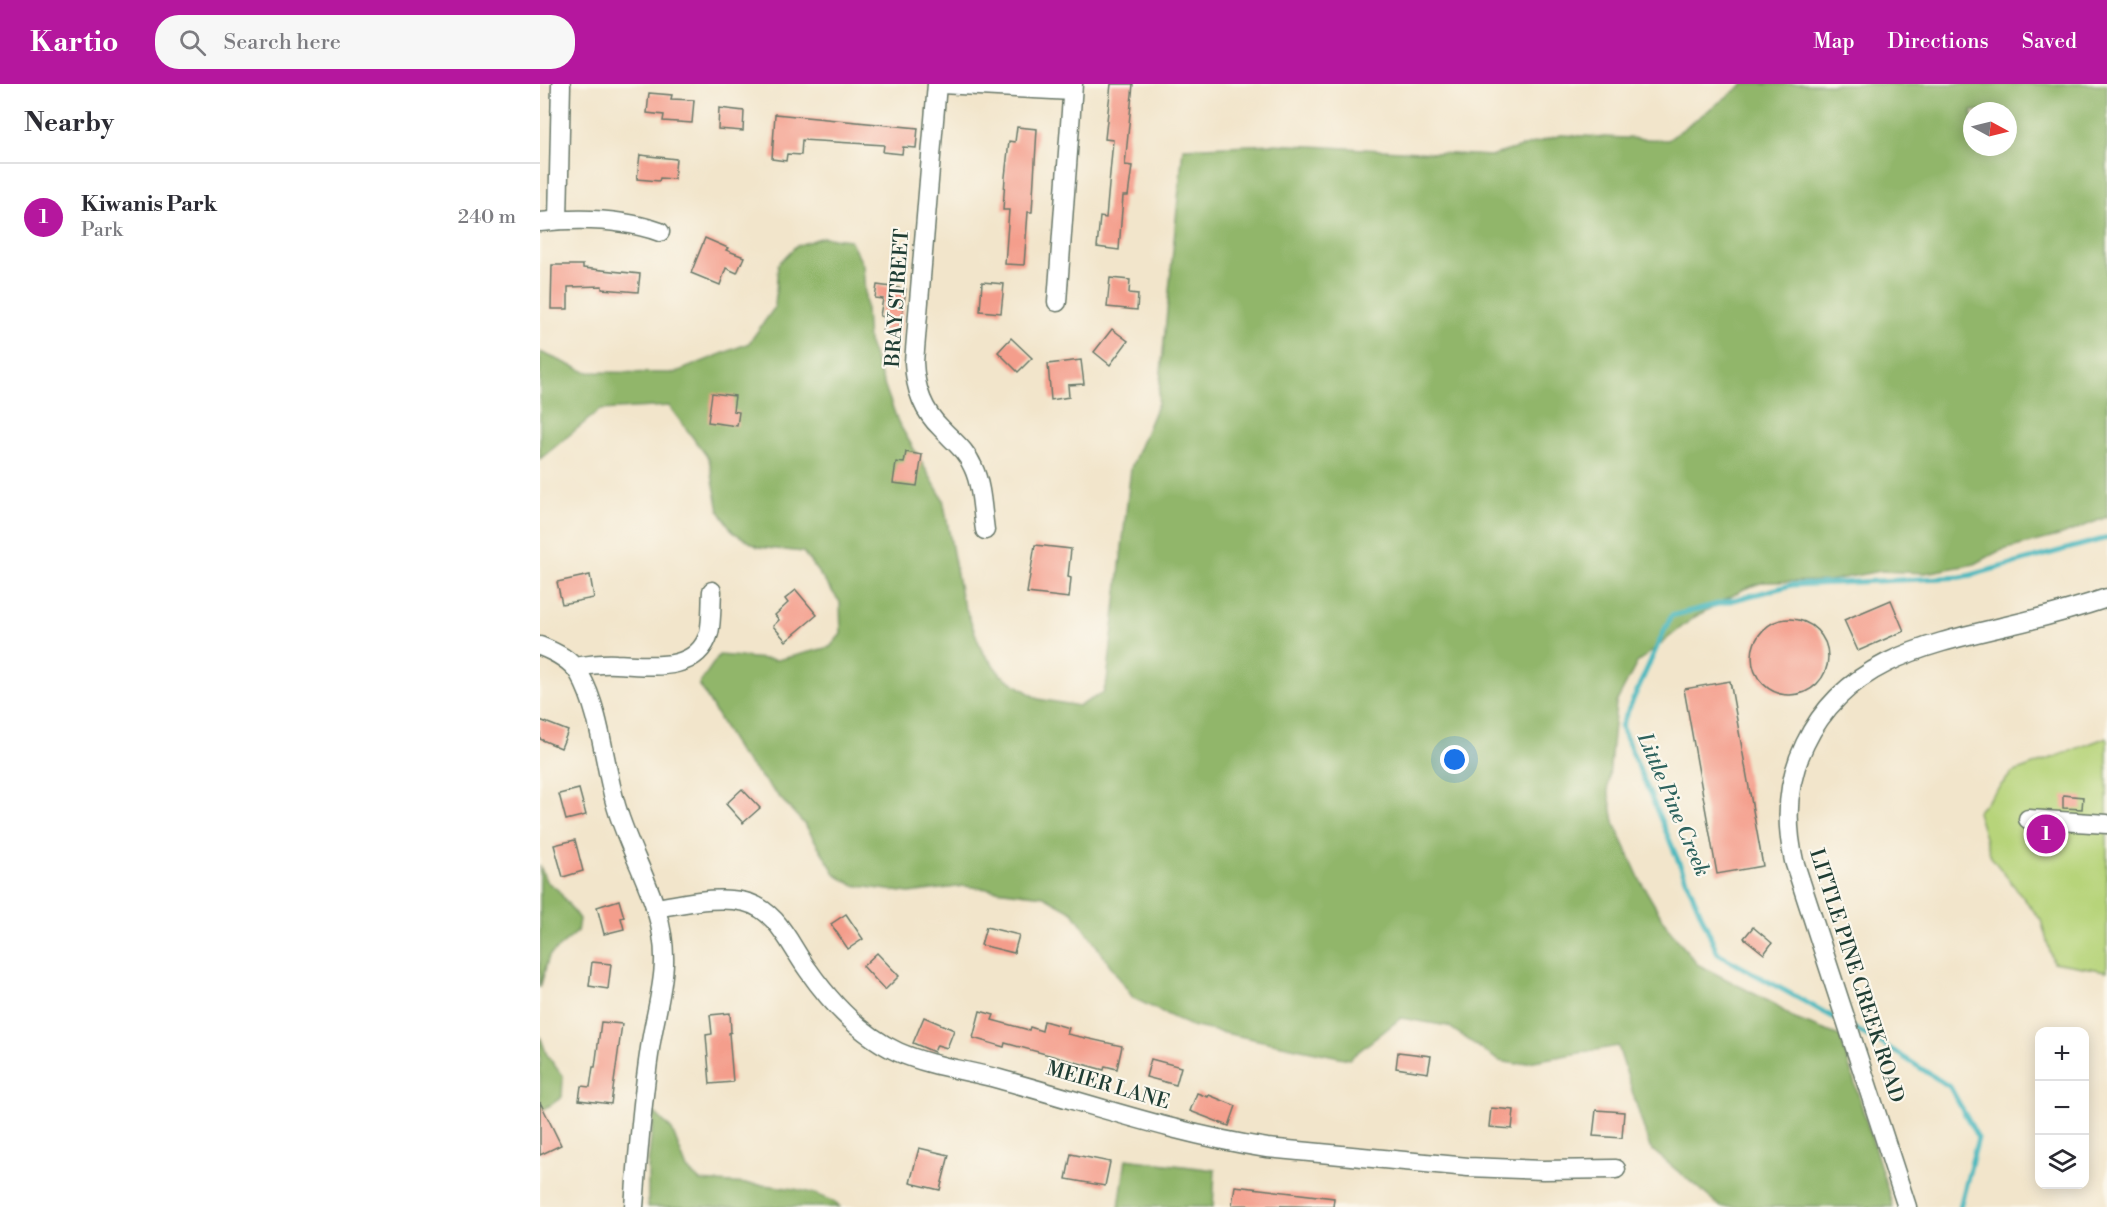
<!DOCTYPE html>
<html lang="en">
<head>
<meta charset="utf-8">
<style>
  body { margin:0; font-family:"Libre Bodoni",serif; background:#f7f7f7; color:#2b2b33 }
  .controls { position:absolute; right:18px; bottom:18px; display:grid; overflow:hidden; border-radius:12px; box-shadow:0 3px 15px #0003 }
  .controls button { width:54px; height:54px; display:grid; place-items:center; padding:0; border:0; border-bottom:2px solid #e1e1e2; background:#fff; color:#2b2b33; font:30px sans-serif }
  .compass { position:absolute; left:1423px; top:18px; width:54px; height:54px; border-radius:50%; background:#fff; box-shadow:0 3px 15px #0003; rotate:97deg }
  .you { position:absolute; left:915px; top:676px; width:21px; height:21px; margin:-15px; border:4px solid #fff; border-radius:50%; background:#1a73e8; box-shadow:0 0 0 9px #1a73e833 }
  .badge { display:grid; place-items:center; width:39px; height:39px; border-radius:50%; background:#b5179e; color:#fff; font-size:20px; font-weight:700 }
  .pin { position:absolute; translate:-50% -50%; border:3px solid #fff; box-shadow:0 2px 6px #0006 }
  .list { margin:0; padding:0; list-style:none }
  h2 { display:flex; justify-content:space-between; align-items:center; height:78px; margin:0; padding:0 24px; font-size:26px }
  h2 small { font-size:20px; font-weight:400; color:#7c7c81 }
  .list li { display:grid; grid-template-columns:39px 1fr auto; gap:18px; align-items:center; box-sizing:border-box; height:108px; padding:0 24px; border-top:2px solid #e1e1e2 }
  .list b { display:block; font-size:22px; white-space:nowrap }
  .list p { margin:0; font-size:20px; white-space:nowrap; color:#7c7c81 }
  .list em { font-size:20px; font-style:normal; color:#7c7c81 }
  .icon { flex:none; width:33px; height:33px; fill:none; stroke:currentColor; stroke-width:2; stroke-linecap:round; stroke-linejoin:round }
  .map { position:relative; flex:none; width:1567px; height:1123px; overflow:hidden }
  header { display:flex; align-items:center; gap:36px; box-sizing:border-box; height:84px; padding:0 30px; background:#b5179e; color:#fff }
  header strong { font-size:28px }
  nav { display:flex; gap:33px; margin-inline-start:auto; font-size:21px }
  .search { width:420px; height:54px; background:#f7f7f7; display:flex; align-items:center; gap:15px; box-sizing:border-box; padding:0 21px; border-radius:24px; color:#7c7c81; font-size:22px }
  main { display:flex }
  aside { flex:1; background:#fff }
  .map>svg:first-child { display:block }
</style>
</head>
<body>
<header>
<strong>Kartio</strong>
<div class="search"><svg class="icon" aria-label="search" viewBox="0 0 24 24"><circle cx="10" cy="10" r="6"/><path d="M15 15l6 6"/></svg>Search here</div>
<nav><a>Map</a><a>Directions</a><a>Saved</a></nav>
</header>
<main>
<aside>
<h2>Nearby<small></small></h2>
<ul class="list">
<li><span class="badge">1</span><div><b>Kiwanis Park</b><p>Park</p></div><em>240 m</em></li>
</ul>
</aside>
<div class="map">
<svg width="1567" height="1123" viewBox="0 0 1567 1123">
  <rect width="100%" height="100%" fill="#fbf7ec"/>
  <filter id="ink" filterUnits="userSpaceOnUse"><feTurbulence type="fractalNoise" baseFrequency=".0167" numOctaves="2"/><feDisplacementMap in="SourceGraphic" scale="12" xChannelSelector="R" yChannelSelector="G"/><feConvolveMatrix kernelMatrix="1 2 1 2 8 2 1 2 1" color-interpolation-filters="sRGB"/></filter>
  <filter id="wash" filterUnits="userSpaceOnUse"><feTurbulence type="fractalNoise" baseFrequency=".008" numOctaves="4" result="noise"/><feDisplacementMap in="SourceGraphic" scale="24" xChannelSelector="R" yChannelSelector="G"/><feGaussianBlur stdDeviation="1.35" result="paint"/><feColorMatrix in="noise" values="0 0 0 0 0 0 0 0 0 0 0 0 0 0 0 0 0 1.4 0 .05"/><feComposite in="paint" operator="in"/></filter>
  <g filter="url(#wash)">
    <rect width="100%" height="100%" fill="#f2e5cb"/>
    <path fill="#b7d47a" stroke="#6b8857" stroke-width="1.5" d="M1567,653v234l-54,-9 -12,-42 -50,-63 -14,-45 35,-39z"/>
    <g fill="#91b66a" stroke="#587a4f" stroke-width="1.5" fill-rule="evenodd">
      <path d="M1204,0h363v433l-45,18 -63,16 -24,13 -50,9 -45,-2 -52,10 -64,1 -20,7 -51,29 -56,45 -21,40 -8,85 6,34 27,60 27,46 29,36 75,39 23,16 45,17 53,171h-172l-71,-59 -32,-102 -101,18 -18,-3 -51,-35 -47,-8 -52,41 -158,-33 -58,-28 -60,-86 -29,-16 -80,-10 -55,7 -56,-8 -17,-10 -30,-49 -67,-73 -40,-69 20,-29 58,5 53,-13 11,-13 -1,-32 -37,-50 -45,-5 -25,-15 -14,-21 -10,-52 -40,-53 -69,4 -60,49v-107l46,20 88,1 75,-30 26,-36 3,-43 18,-18 27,-9 27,3 13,25 5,76 30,81 45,77 18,97 21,55 19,24 37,24 41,7 24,-13 4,-12 24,-213 27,-65 25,-255 90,-4 218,12 70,-21 107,5zM1432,27h36v36h-36z"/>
      <path d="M0,782l6,15 12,9 21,29 -2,13 -28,24 -9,32z"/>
      <path d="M0,952l7,19 16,22 -1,20 -22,15z"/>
      <path d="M114,1028l18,18 15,39 13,12c36,3 115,2 140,26h-192v-41z"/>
      <path d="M586,1075l89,11 -2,37h-94z"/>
    </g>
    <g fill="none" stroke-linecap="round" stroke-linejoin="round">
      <g stroke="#49b8be" stroke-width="5">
        <path d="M1302,938l-124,-68 -97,-228 50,-110 121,-31 172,-8 143,-39"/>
        <path d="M1313,944l30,16 67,43 28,51 -18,69"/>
      </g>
    </g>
    <g id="blocks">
      <g fill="#f49e8c">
        <path d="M571,0h22l-8,81 7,1 -4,30h-5l-4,54 -22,-3 3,-30 6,1 7,-78 -8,-1z"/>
        <path d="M109,9l23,2 -1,4 23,1 -2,23 -29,-2 1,-6 -17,-2z"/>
        <path d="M179,24l25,3 -1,20 -25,-2z"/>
        <path d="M235,30l143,14 -2,20 -13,-1 -1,7 -19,-2 1,-7 -82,-5 -1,15 -14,-1 -1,7 -14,-2z"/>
        <path d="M477,43l20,2 -5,83h-4l-4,53 -19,-1 4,-54h-6l2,-33 4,-36 6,1z"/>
        <path d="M100,71l36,4 -2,20 -14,-1 -1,3 -22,-2z"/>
        <path d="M165,154l23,10 -2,2 18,7 -7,16 -11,-5 -6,17 -29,-12z"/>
        <path d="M12,181h31v3l57,6 -2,18 -36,-3v-3l-34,1v22h-17z"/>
        <path d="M570,194l20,2 -1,13 9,1 -1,16 -30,-3z"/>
        <path d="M442,198l22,2 -3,29 -21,-2z"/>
        <path d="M337,201l29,4 -7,46 -17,-2 3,-16 -5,-1 3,-17 -8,-1z"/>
        <path d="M572,245l16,12 -18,24 -16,-13z"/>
        <path d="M471,254l21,20 -14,14 -20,-20z"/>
        <path d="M541,276l3,24 -16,1 1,12 -18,3 -3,-36z"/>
        <path d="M172,309l23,3 -2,15 6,1 -2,14 -29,-4z"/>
        <path d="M366,368l16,3 -5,31 -24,-3 3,-21 8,1z"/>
        <path d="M495,461l36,4 -3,28 3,1 -2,20 -42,-5z"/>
        <path d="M50,491l4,23 -32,6 -5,-22z"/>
        <path d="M256,506l21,25 -31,26 -13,-15 6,-6 -4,-5 13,-12 -3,-4z"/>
        <path d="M1351,516l13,31 -46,20 -14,-31z"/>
        <circle cx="1250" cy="573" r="38"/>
        <path d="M1190,597l33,185 -46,8 -33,-185z"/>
        <path d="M0,636l28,11 -7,17 -21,-9z"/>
        <path d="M39,705l7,26 -20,5 -7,-26z"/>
        <path d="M202,705l18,19 -17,15 -17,-19z"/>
        <path d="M1523,711l20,2 -1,12 -19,-1z"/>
        <path d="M35,756l8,31 -20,6 -9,-32z"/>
        <path d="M79,816l5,17 -3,1 3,11 -20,5 -7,-27z"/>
        <path d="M306,830l17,25 -15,10 -17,-25z"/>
        <path d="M446,843l33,8 -5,18 -33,-8z"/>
        <path d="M1213,843l19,16 -8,11 -20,-16z"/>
        <path d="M337,869l22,23 -14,14 -22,-24z"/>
        <path d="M52,878l19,2 -3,25 -19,-3z"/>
        <path d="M440,927l14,4 -2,5 37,10 1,-3 12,4 2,-10 25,7 -2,6 55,12 -5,23 -12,-3 -1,4 -99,-27 -1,4 -31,-9z"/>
        <path d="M190,929l1,19 -2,1 4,49 -23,2 -4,-49 6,-1 -2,-19z"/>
        <path d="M384,933l30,13 -7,18 -10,-3 -3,7 -21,-9z"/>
        <path d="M61,938l21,2 -11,80 -32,-4 2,-14 9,1 3,-20h2z"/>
        <path d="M858,968l33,4 -3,17 -32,-5z"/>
        <path d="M611,975l30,8 -5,18 -30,-8z"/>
        <path d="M657,1009l11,4 1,-2 27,11 -7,20 -39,-15z"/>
        <path d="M0,1018l21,43 -21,10z"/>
        <path d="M951,1024l23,2 -2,19 -23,-2z"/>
        <path d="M1056,1026l28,2 -2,26 -29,-2z"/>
        <path d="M379,1064l30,7 -9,35 -30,-7z"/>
        <path d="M531,1070l39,8 -5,24 -39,-7z"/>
        <path d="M695,1102l99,12 -1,9 -101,-2z"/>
      </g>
    </g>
  </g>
  <g filter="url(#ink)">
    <use href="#blocks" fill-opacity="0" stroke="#697869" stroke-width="1.5"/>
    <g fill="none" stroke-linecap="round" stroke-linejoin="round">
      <defs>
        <g id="minor">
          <path d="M397,0l-23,278c1,25 8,48 27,66 12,13 25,22 32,39 9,19 9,43 12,63"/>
          <path d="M401,0l131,7"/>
          <path d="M18,136l3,-136"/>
          <path d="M0,138c39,-4 83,-3 120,10"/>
          <path d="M517,218l16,-218"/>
          <path d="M0,562c15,6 32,14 40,29 20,35 24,88 35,127 14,53 51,103 49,161 -1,28 -10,57 -14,85 -8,52 -12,106 -16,159"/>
          <path d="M35,583c13,-2 27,-4 41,-3 33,1 81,10 93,-31 3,-13 2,-29 3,-42"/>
          <path d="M1488,735l79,5"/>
          <path d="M115,824c29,-4 60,-13 90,-6 33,8 45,44 63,68 23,33 53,65 90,82 32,14 68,18 101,27 89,24 177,55 268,69l201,19 75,3 73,-1"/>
          <path d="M1367,1123l-113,-346c-9,-39 -7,-80 11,-117 39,-82 120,-99 201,-118 34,-8 68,-17 101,-28"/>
        </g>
      </defs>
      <use href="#minor" stroke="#697869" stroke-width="21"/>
      <use href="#minor" stroke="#fff" stroke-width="18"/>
    </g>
  </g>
  <g text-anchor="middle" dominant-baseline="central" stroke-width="4.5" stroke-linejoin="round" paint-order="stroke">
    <g font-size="20" fill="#1f3d34" stroke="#fbf7ec">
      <text transform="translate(358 214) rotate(-86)">BRAY STREET</text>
      <text transform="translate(1316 892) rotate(72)">LITTLE PINE CREEK ROAD</text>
      <text transform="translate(568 1002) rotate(16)">MEIER LANE</text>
    </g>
    <g font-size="21" font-style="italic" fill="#2c625d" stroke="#fbf7ec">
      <text transform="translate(1133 721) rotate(67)">Little Pine Creek</text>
    </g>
  </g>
</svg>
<div class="controls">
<button>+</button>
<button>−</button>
<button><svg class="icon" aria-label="layers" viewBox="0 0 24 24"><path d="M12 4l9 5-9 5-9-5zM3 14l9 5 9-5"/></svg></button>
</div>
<svg class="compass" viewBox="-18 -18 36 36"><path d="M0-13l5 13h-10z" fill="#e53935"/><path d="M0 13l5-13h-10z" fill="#7c7c81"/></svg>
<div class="you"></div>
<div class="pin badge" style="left:1506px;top:750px">1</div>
</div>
</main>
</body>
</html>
